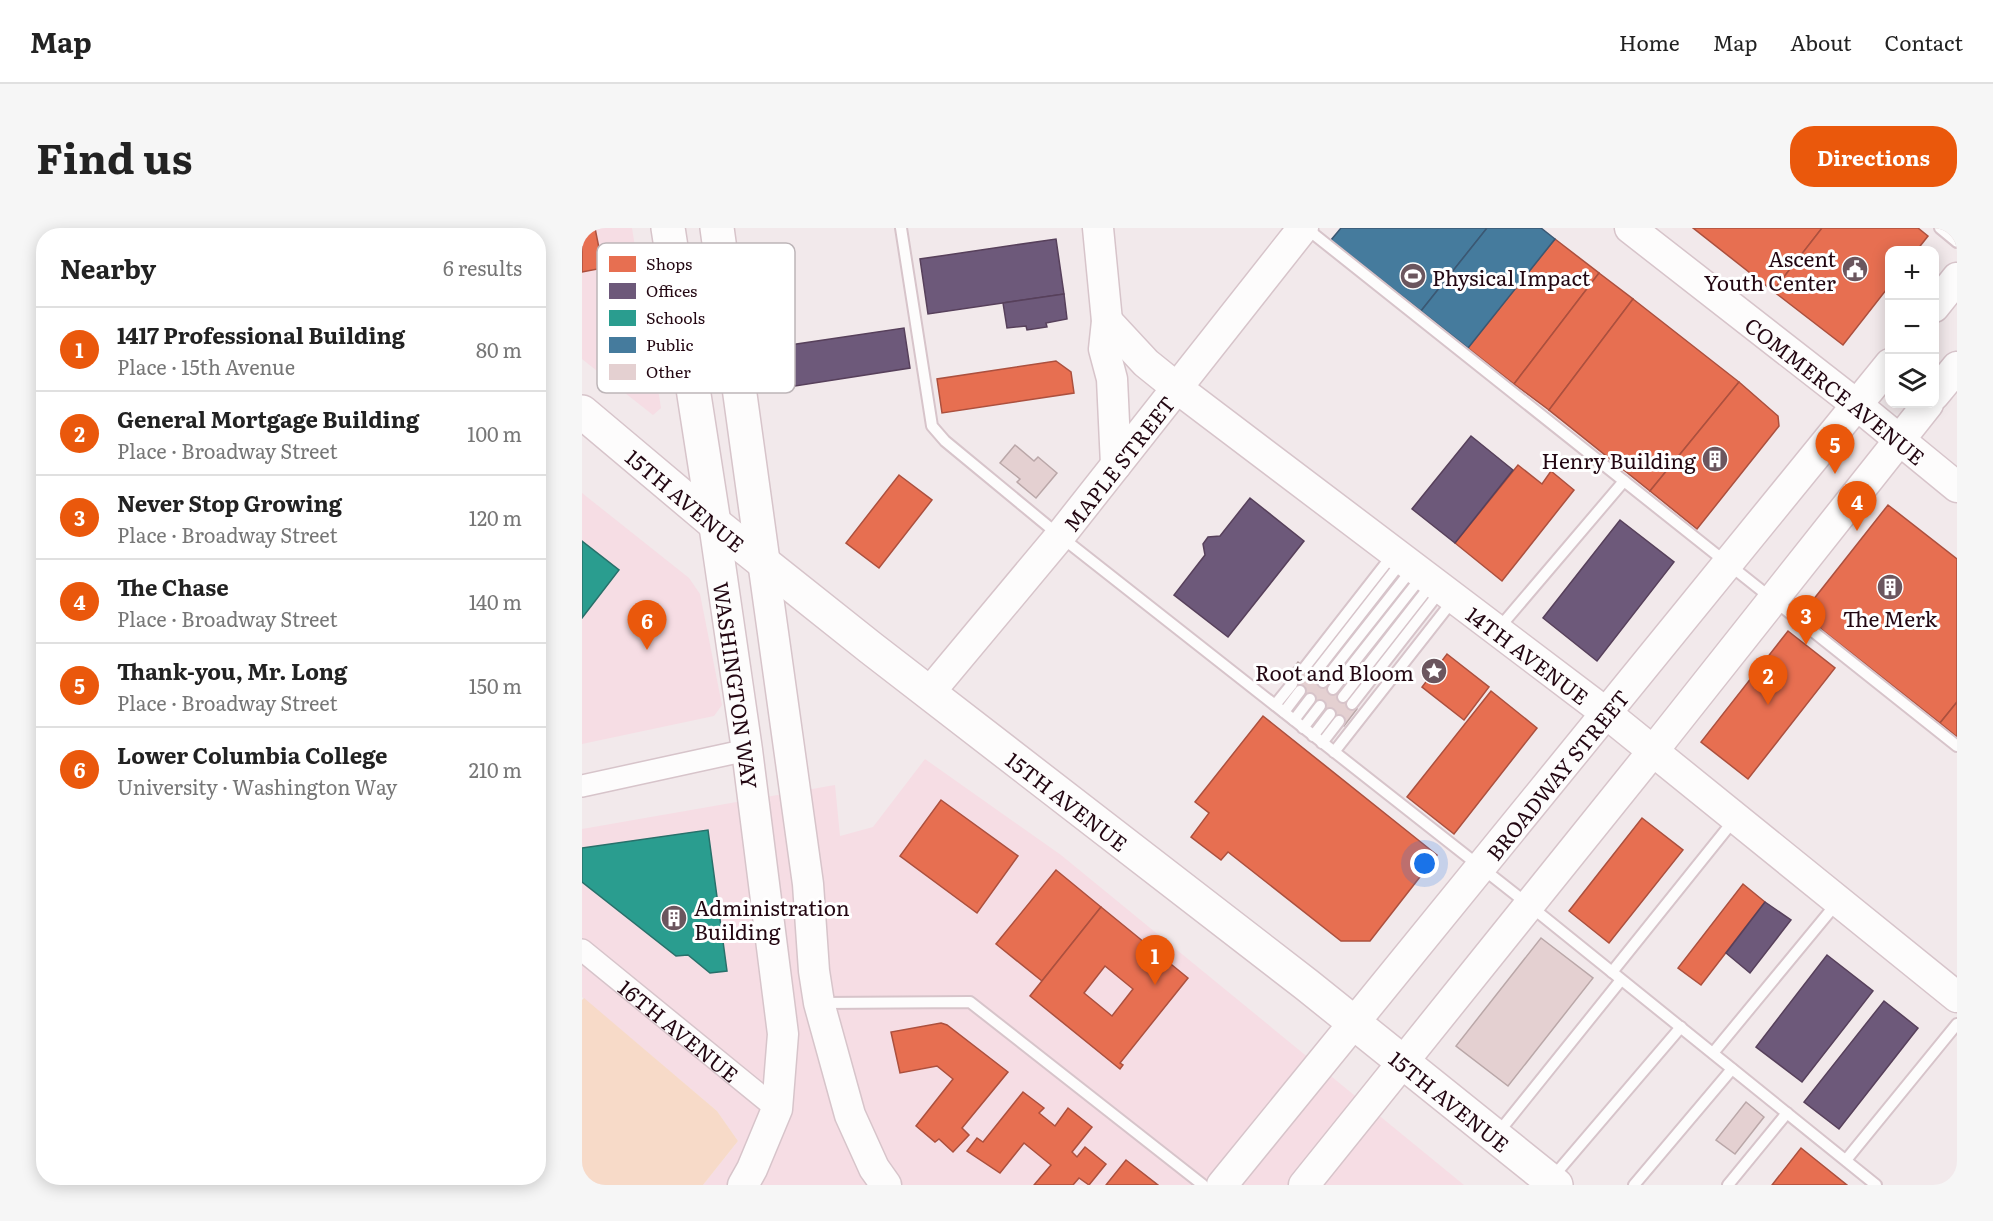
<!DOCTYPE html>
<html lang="en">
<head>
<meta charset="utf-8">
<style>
  body { margin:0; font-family:Literata,serif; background:#f6f6f6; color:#222 }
  .controls { position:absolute; right:18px; top:18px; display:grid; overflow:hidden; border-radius:12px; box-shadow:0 3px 15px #0003 }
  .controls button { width:54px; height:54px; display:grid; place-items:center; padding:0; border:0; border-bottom:2px solid #e0e0e0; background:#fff; color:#222; font:30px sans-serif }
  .you { position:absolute; left:843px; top:636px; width:21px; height:21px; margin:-15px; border:4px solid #fff; border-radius:50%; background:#1a73e8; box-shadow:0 0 0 9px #1a73e833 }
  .badge { display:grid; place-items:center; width:39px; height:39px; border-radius:50%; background:#ea580c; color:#fff; font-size:20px; font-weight:700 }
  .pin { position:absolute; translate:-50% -50px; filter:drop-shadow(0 2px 3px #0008) }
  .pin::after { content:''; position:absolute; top:32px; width:21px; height:18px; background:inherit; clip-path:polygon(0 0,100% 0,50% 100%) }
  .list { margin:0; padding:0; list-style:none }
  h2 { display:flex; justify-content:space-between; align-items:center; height:78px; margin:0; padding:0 24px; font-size:26px }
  h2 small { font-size:20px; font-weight:400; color:#767676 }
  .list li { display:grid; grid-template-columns:39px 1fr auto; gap:18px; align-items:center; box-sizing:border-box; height:84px; padding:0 24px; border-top:2px solid #e0e0e0 }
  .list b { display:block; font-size:22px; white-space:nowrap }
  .list p { margin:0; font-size:20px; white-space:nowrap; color:#767676 }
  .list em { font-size:20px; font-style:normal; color:#767676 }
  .icon { flex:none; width:33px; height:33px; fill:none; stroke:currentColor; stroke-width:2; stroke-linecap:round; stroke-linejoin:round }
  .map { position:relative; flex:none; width:1375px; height:957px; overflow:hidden; border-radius:24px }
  header { display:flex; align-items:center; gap:36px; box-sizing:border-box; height:84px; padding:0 30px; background:#fff; border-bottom:2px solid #e0e0e0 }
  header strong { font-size:28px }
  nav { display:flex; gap:33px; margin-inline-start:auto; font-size:21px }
  .intro { display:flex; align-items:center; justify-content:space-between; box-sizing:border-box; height:144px; padding:0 36px }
  h1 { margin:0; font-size:42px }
  .button { padding:15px 27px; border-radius:24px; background:#ea580c; color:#fff; font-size:21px; font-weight:700 }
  main { display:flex; gap:36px; padding:0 36px }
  aside { flex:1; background:#fff; border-radius:24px; box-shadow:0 3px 15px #0003 }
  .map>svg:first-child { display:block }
</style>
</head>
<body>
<header>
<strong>Map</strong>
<nav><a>Home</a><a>Map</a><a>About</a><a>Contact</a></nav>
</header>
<div class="intro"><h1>Find us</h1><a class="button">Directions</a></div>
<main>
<aside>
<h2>Nearby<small>6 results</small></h2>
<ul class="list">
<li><span class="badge">1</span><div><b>1417 Professional Building</b><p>Place · 15th Avenue</p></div><em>80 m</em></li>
<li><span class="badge">2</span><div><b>General Mortgage Building</b><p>Place · Broadway Street</p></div><em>100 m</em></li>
<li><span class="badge">3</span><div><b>Never Stop Growing</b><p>Place · Broadway Street</p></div><em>120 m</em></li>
<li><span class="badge">4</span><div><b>The Chase</b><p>Place · Broadway Street</p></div><em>140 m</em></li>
<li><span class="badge">5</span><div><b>Thank-you, Mr. Long</b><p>Place · Broadway Street</p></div><em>150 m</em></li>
<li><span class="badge">6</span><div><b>Lower Columbia College</b><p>University · Washington Way</p></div><em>210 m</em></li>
</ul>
</aside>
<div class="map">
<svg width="1375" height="957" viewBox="0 0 1375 957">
  <rect width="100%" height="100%" fill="#f2e9eb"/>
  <g fill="#f6dde4">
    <path d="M0,0h50l29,180 -8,7 -71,-56z"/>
    <path d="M0,265l107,85 11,16 22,111 -8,11 -132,28z"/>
    <path d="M343,531l136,96 403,330h-761l35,-44 -21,-30 -135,-114v-168l253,-44 5,51 33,-9z"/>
  </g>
  <path fill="#f7dac8" d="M2,770l133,113 21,30 -35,44h-121v-185z"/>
  <g fill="#e76f51" stroke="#ac503e" stroke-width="1.5" fill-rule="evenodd">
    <path d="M0,0h13l8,40 -21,4z"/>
    <path d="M1111,0h129l-49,63z"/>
    <path d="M1240,0h96l10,8 -11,14h-27v35l-47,60 -70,-54z"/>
    <path d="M973,11l44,34 -85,111 -46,-36z"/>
    <path d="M1017,45l34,26 -84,111 -35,-26z"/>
    <path d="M1051,71l106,83 -89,109 -101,-81z"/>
    <path d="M474,133l15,11 3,21 -132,20 -5,-34z"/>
    <path d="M1157,154l39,34 1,10 -82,103 -47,-38z"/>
    <path d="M936,237l24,19 9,-13 23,19 -72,91 -47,-38z"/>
    <path d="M317,247l33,25 -53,68 -33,-25z"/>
    <path d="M1306,277l69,54v143l-17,21 -138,-109z"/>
    <path d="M1206,403l47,37 -87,111 -47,-37z"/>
    <path d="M865,426l42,33 -25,33 -42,-33z"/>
    <path d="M909,463l46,37 -83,106 -47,-37z"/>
    <path d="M1375,474v35l-17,-14z"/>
    <path d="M681,488l174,139 -67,86h-29l-113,-89 -7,8 -30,-23 18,-24 -14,-11z"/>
    <path d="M359,572l77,56 -41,57 -77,-57z"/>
    <path d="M1060,590l41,32 -74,93 -40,-32z"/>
    <path d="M474,642l45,37 -59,74 -46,-37z"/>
    <path d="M1161,656l22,18 -64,83 -23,-17z"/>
    <path d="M519,679l87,71 -68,85 3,2 -3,4 -90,-73zM523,738l28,23 -21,27 -28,-23z"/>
    <path d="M359,795l6,2 61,47 -46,56 7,7 -16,17 -14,-13 -4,3 -19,-16 37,-47 -16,-13 -37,7 -9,-41z"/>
    <path d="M441,864l21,16 -5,5 16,13 13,-18 24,19 -20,25 5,5 8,-10 21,17 -17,21 -10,-7 -6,7h-39l17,-20 -27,-22 -24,30 -33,-22 10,-13 6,4z"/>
    <path d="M1219,920l46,37h-75z"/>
    <path d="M544,932l32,25h-52z"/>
  </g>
  <g fill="#6d597a" stroke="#57405b" stroke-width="1.5">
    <path d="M474,11l8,55 -136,20 -8,-55z"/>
    <path d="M482,66l3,25 -21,4 1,4 -20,3 -1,-4 -19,2 -4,-25z"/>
    <path d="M322,100l6,40 -134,21 -6,-41z"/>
    <path d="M889,208l42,34 -58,73 -43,-34z"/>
    <path d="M668,270l54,43 -76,96 -54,-42 31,-40 -2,-11 5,-7 12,-1z"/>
    <path d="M1038,292l54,42 -77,99 -54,-43z"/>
    <path d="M1183,674l26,18 -41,53 -24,-20z"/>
    <path d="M1245,727l46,36 -71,91 -46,-35z"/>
    <path d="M1302,773l34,27 -79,101 -35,-27z"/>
  </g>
  <g fill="#2a9d8f" stroke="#28706a" stroke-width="1.5">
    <path d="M0,313l37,29 -37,48z"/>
    <path d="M126,602l19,141 -17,2 -22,-18 -12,1 -94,-74v-34z"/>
  </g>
  <g fill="#457b9d" stroke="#3b5873" stroke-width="1.5">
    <path d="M759,0h146l-66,83 -90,-71z"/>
    <path d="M905,0h54l14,11 -87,109 -47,-37z"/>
  </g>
  <g fill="#e4d0d1" stroke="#baa7a8" stroke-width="1.5">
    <path d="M433,217l19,16 4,-4 19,16 -21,25 -19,-16 3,-3 -20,-16z"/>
    <path d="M716,434l59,47 -13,17 -59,-47z"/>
    <path d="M959,710l52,40 -85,108 -52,-40z"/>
    <path d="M1164,874l18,15 -29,37 -19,-14z"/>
  </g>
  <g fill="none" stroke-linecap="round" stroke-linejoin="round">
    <defs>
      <g id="lane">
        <path d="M319,0l31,198 13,15 115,95 469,369 347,280"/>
        <path d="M724,0l651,518"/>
        <path d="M1358,0l17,14"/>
        <path d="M917,400l125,-147"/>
        <path d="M723,439l89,-114"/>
        <path d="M732,446l89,-114"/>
        <path d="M741,454l90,-114"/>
        <path d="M751,461l90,-114"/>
        <path d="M761,469l90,-115"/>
        <path d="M770,476l90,-115"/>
        <path d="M693,477l17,-21"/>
        <path d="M702,484l16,-21"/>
        <path d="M712,492l16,-21"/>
        <path d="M721,500l17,-22"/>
        <path d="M731,508l17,-22"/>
        <path d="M740,515l17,-22"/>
        <path d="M752,524l120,-153"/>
        <path d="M1030,744l122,-152"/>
        <path d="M241,775l147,-1 233,183"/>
        <path d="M1131,825l123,-149"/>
        <path d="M916,905l123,-153"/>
        <path d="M1264,932l111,-136"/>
        <path d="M970,950l129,-151"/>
        <path d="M1052,957l98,-116"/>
        <path d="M1146,957l59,-72"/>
      </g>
      <g id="street">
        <path d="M0,558l165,-36"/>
        <path id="s1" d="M0,722l195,159"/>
      </g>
      <g id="secondary">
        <path d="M516,0l9,93 -3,28 8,30 4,86"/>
        <path id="s2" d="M1048,0l227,177 100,82"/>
        <path d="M1352,79l23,-29"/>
        <path id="s3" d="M525,93l39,42 31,25 429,325 351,284"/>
        <path d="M1352,167l23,-28"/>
        <path id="s4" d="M132,295l33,227 36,284 -6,75 -25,60 -9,16"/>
        <path d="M181,333l45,323 6,87 5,32 31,112 24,53 12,17"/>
        <path id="s5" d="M347,465l131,-157 243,-308"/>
        <path id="s6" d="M640,957l668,-821"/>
        <path d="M722,957l349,-434 275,-347"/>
      </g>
      <g id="primary">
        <path d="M86,0l46,295"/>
        <path d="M135,0l46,333"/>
        <path id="s7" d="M0,184l132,111 157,125 436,337 249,200"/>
      </g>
    </defs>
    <use href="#lane" stroke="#d7c4ca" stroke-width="14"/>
    <use href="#street" stroke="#d7c4ca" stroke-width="24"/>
    <use href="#secondary" stroke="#d7c4ca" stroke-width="33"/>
    <use href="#primary" stroke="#d7c4ca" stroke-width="36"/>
    <use href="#lane" stroke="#fdfcfc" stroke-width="10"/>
    <use href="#street" stroke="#fdfcfc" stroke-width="21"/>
    <use href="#secondary" stroke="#fdfcfc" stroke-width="30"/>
    <use href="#primary" stroke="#fdfcfc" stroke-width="33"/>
  </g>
  <defs>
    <symbol id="civic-disc" viewBox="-11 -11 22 22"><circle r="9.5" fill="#6b565e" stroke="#fff"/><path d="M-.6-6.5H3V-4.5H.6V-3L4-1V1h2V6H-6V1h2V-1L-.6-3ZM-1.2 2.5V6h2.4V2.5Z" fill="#fff"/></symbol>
    <symbol id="stadium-disc" viewBox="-11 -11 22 22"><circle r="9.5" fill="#6b565e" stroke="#fff"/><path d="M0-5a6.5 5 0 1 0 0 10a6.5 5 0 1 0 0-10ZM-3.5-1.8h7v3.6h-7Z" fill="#fff"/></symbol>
    <symbol id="building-disc" viewBox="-11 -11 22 22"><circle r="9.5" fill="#6b565e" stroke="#fff"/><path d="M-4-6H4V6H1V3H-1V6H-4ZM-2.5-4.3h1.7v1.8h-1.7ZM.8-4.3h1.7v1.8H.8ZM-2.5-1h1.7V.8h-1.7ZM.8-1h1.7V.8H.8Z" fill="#fff"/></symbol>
    <symbol id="sight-disc" viewBox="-11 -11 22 22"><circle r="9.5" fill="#6b565e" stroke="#fff"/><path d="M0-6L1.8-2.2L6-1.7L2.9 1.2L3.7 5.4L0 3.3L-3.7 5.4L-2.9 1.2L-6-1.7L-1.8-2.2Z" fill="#fff"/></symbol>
  </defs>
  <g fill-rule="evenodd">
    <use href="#civic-disc" x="1258" y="26" width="30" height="30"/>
    <use href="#stadium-disc" x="816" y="33" width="30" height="30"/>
    <use href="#building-disc" x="1118" y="216" width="30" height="30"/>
    <use href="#building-disc" x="1293" y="344" width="30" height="30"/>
    <use href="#sight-disc" x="837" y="428" width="30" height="30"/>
    <use href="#building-disc" x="77" y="675" width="30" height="30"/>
  </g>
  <g text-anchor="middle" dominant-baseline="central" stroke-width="6" stroke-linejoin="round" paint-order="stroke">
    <g font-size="21" fill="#230712" stroke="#fff" text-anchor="end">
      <text x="1254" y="29">Ascent<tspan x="1254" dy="24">Youth Center</tspan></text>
      <text x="850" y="48" text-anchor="start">Physical Impact</text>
      <text x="1114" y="231">Henry Building</text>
      <text x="1308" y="389" text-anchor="middle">The Merk</text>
      <text x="832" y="443">Root and Bloom</text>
      <text x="112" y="678" text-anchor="start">Administration<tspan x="112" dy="24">Building</tspan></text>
    </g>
    <g font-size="21" fill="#230712" stroke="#fff">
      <text stroke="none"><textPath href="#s2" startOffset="262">COMMERCE AVENUE</textPath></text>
      <text stroke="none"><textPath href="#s5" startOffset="298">MAPLE STREET</textPath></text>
      <text stroke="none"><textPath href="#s7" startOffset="136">15TH AVENUE</textPath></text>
      <text stroke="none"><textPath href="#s3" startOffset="538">14TH AVENUE</textPath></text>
      <text stroke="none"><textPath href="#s4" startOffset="164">WASHINGTON WAY</textPath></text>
      <text stroke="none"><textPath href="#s6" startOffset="530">BROADWAY STREET</textPath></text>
      <text stroke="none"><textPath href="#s7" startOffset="622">15TH AVENUE</textPath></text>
      <text stroke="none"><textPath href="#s1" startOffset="126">16TH AVENUE</textPath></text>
      <text stroke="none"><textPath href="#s7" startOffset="1108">15TH AVENUE</textPath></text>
    </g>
  </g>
  <rect x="15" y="15" width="198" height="150" rx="9" fill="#fff" stroke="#bdb5b8" stroke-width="1.5"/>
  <rect x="27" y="28" width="27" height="16" fill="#e76f51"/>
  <rect x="27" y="55" width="27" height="16" fill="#6d597a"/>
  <rect x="27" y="82" width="27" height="16" fill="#2a9d8f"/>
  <rect x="27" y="109" width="27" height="16" fill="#457b9d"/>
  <rect x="27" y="136" width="27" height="16" fill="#e4d0d1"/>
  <g font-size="16" fill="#230712">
    <text x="64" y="42">Shops</text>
    <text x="64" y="69">Offices</text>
    <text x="64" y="96">Schools</text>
    <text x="64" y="123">Public</text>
    <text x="64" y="150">Other</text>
  </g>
</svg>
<div class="controls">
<button>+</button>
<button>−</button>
<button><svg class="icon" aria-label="layers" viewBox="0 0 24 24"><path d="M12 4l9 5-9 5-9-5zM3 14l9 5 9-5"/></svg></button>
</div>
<div class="you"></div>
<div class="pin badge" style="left:573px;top:757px">1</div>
<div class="pin badge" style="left:1186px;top:477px">2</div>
<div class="pin badge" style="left:1224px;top:417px">3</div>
<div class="pin badge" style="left:1275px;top:303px">4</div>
<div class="pin badge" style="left:1253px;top:246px">5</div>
<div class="pin badge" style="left:65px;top:422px">6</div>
</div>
</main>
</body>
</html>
